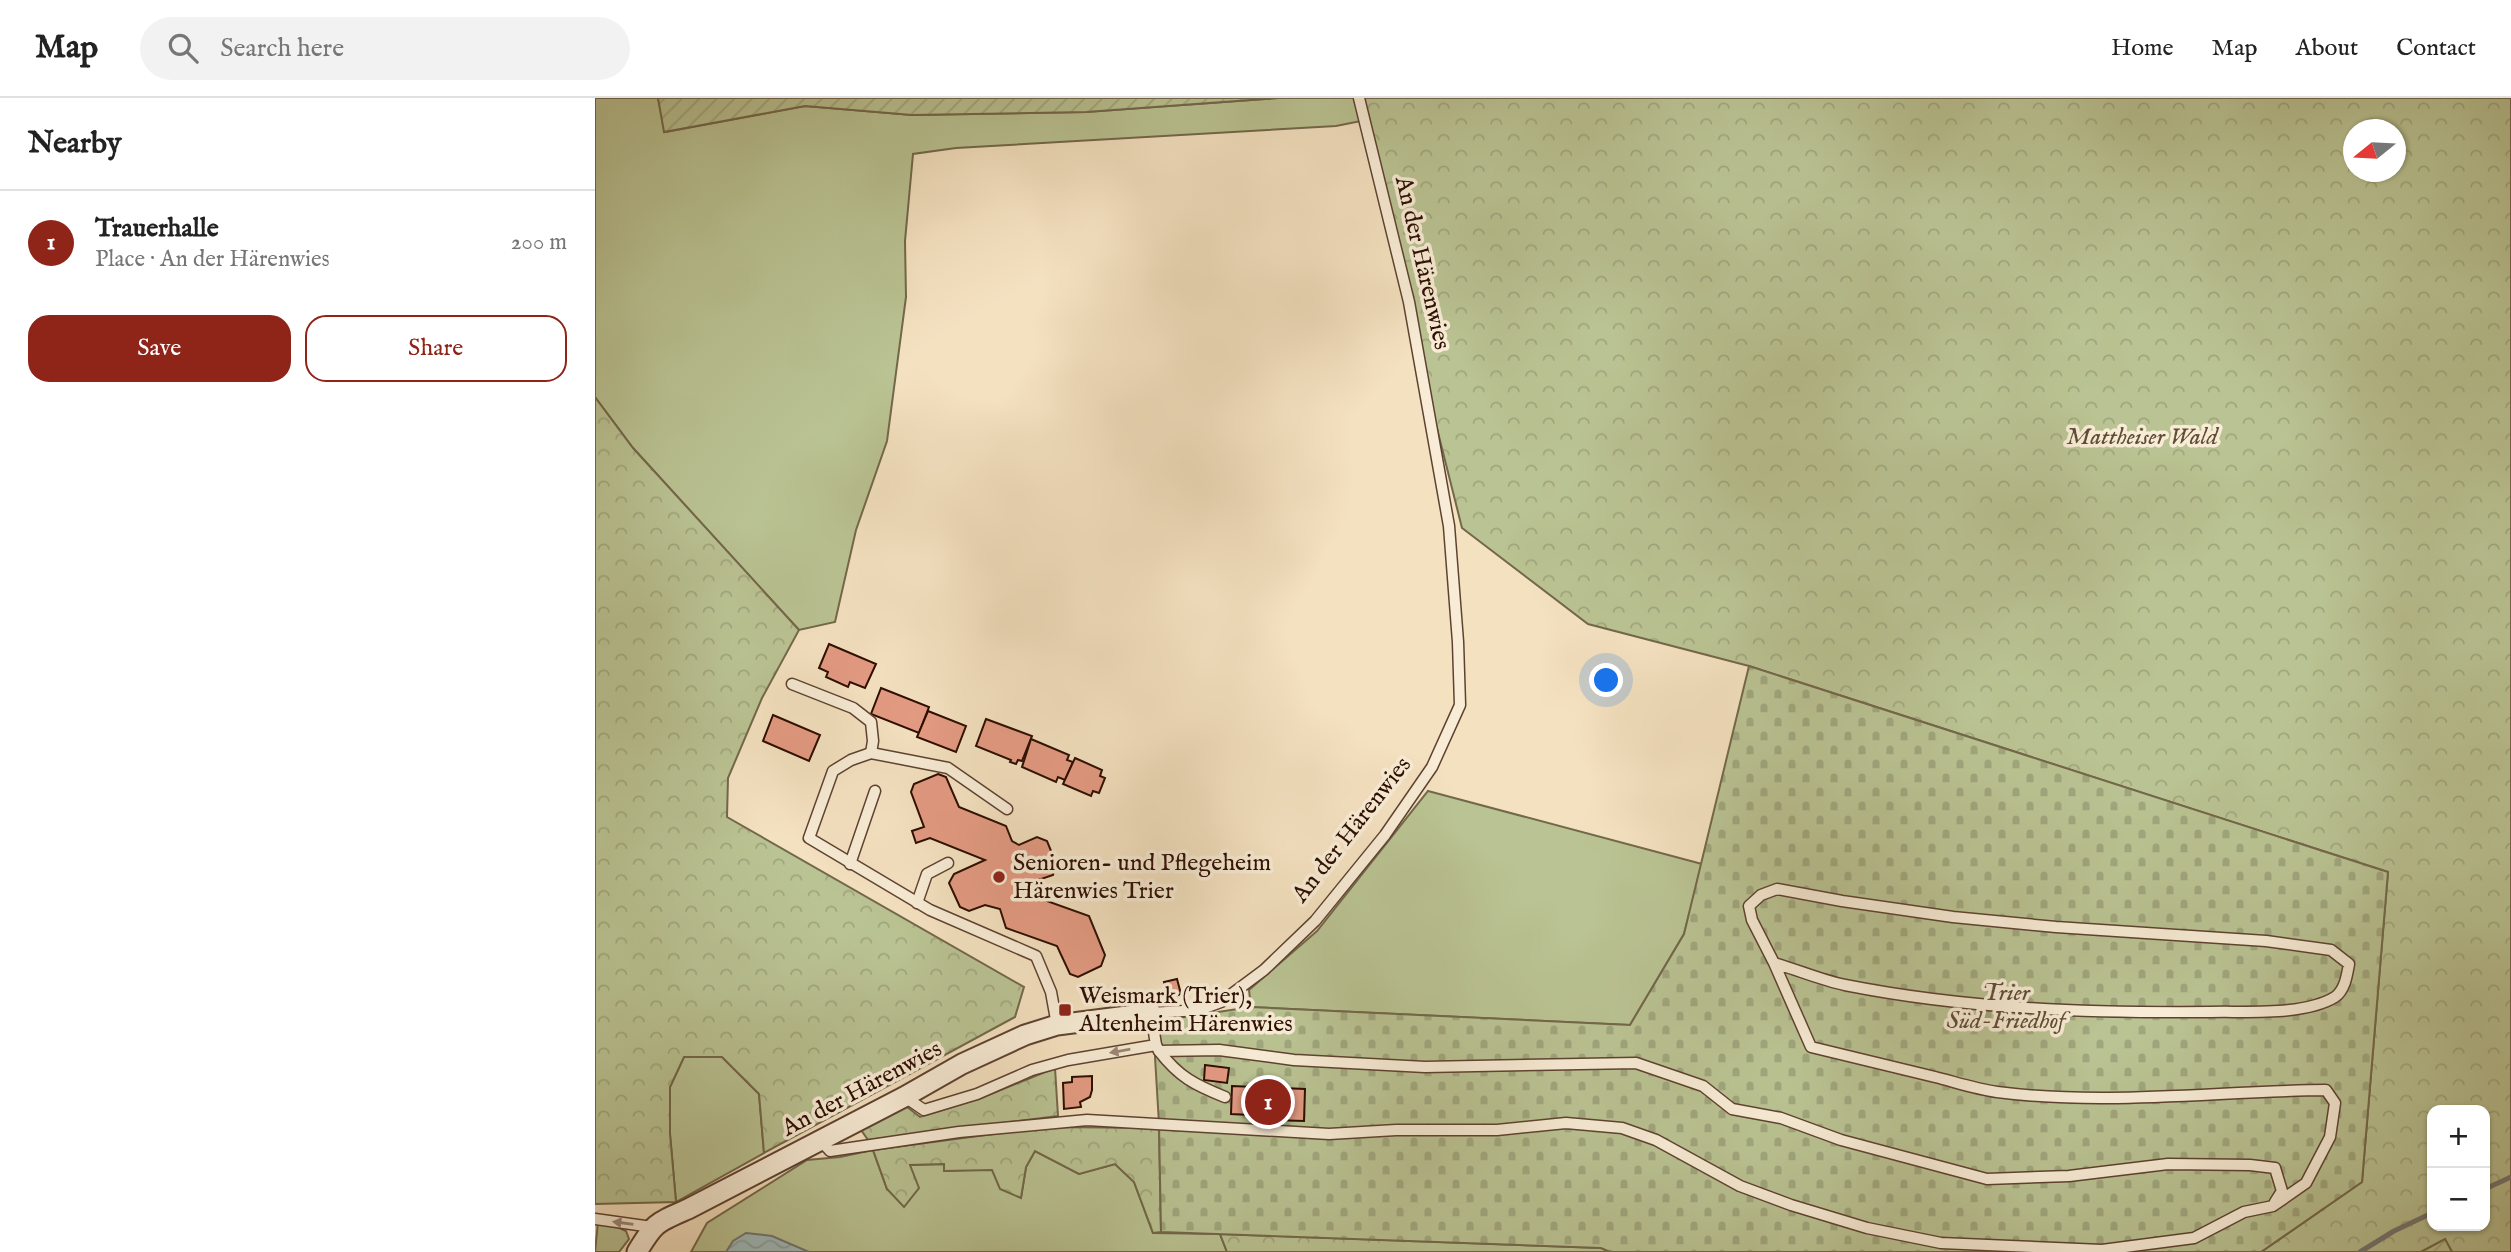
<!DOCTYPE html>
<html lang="en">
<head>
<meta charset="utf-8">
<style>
  body { margin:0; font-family:"IM FELL English",serif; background:#f2f2f2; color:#222 }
  .controls { position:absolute; right:21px; bottom:21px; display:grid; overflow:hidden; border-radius:14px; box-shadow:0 2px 5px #0004 }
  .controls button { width:63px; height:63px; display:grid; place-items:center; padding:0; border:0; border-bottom:2px solid #e0e0e0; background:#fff; color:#222; font:35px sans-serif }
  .compass { position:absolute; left:1748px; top:21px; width:63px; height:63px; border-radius:50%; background:#fff; box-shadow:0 2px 5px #0004; rotate:252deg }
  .you { position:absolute; left:1012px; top:583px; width:24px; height:24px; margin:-18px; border:5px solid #fff; border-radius:50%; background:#1a73e8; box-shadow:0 0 0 10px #1a73e833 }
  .badge { display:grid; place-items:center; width:46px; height:46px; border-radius:50%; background:#8f2418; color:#fff; font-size:23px; font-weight:700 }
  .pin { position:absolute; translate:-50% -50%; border:4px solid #fff; box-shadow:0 2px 7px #0006 }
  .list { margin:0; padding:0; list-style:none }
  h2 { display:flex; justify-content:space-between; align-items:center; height:91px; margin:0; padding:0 28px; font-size:30px }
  h2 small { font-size:23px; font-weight:400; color:#767676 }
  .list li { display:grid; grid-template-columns:46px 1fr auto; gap:21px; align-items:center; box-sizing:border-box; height:105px; padding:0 28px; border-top:2px solid #e0e0e0 }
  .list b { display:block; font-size:26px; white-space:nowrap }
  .list p { margin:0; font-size:23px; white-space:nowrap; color:#767676 }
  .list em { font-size:23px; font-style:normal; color:#767676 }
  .actions { display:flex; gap:14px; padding:21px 28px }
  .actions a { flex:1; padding:16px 0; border:2px solid #8f2418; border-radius:21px; text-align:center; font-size:24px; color:#8f2418 }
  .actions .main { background:#8f2418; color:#fff }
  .icon { flex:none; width:38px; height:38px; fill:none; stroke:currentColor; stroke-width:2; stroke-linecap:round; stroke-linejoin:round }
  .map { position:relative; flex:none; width:1916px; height:1154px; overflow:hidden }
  header { display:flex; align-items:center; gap:42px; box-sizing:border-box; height:98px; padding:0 35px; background:#fff; border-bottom:2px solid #e0e0e0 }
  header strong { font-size:33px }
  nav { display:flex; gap:38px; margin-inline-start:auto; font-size:24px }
  .search { width:490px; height:63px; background:#f2f2f2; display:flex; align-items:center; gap:18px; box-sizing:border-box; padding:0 24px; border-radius:38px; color:#767676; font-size:26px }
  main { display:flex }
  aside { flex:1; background:#fff }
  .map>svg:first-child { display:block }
</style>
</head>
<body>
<header>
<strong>Map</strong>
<div class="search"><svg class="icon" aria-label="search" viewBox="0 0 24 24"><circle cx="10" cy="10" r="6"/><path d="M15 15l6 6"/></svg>Search here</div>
<nav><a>Home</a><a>Map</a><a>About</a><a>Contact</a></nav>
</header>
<main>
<aside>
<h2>Nearby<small></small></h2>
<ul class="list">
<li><span class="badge">1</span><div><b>Trauerhalle</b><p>Place · An der Härenwies</p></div><em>200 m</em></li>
</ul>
<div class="actions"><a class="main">Save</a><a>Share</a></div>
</aside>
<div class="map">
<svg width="1916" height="1154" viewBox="0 0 1916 1154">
  <defs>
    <pattern id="forest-crowns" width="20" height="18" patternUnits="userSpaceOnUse" patternTransform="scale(1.75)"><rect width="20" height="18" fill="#bac393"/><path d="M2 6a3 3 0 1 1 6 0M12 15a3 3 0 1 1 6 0" fill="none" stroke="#a0a67d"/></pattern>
    <pattern id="cemetery-stones" width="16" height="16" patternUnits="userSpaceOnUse" patternTransform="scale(1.75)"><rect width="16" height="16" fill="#bac393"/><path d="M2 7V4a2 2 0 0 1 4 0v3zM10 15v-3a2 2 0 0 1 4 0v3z" fill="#a0a67d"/></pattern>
    <pattern id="garden-furrows" width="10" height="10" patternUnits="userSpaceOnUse" patternTransform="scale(1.75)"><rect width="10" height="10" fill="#bac393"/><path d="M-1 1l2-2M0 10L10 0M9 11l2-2" fill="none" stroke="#a0a67d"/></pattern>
    <pattern id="water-waves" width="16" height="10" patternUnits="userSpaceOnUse" patternTransform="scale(1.75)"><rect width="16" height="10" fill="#9fbbbb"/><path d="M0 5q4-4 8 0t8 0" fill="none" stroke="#89a09f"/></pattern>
  </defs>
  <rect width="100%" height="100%" fill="#f4e1c0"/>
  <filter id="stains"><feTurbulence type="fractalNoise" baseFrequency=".00286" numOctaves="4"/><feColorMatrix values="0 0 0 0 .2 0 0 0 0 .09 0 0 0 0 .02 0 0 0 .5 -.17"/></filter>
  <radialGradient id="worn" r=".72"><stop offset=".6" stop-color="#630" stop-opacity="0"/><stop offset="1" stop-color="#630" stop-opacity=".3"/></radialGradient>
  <g fill="#bac393" stroke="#73684a" stroke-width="2">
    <path d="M0,0h63l7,34 140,-26 107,9 174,-3 192,-14h76l7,23 -25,5 -380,22 -43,6 -8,87 1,56 -19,144 -31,89 -21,92 -36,8 -166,-182 -38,-51z"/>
    <path d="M833,693l274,73 -18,70 -54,91 -379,-18 -2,-17 68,-59z"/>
    <path d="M89,959h38l37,37 5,59 -88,49 -6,-68v-47z"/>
    <path d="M278,1052l14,39 22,-24 35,-1 1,7 47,-2 29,28 5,-30 9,-16 44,23 36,-10 19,18 19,51 67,1 7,18h-536l16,-29 100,-63 33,-3z"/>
    <path d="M3,1124l15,3 13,6 3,8 -10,13h-24z"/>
  </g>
  <g fill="url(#forest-crowns)" stroke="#73684a" stroke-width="2" fill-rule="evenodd">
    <path d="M759,0h1157v1154h-59l-7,-13 -24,13h-160l101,-70 26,-310 -639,-206 -161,-42 -126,-96zM1758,32h42v42h-42zM1837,1012h53v116h-53z"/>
    <path d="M0,299l38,51 166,182 -37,68 -34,80 -1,39 297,170 -9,30 -251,136 -5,-59 -37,-37h-38l-14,30v47l6,68 -81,2z"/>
    <path d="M460,970l3,48 -190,24 -9,-13 43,-24 18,14 61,-19z"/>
    <path d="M451,1029l113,1 2,104 -8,1 -19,-51 -19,-18 -36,10 -44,-23 -9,16 -5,31 -21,-9 -8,-19 -48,1v-7l-34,1 9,23 -15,19 -17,-18 -14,-39z"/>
    <path d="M625,1136l381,14 9,4h-383z"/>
  </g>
  <path fill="url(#cemetery-stones)" stroke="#73684a" stroke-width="2" d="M1154,568l639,206 -26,310 -101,70h-651l-9,-4 -440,-16 -2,-108 -4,-67 3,-36 93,-14 379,18 54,-91z"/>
  <g fill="url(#garden-furrows)" stroke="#73684a" stroke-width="2">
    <path d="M63,0h620l-192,14 -174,3 -107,-9 -141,26z"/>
    <path d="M1850,1141l7,13h-31z"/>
  </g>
  <path fill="url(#water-waves)" stroke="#717571" stroke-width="2" d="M151,1135l26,3 37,16h-83l7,-11z"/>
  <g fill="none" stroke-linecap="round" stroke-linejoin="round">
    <g stroke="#717571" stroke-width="5">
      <path d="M1890,1091l26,-12"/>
      <path d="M1765,1154l34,-21 38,-18"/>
    </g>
  </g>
  <g fill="#e49b83" stroke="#2c0d01" stroke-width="2">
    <path d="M234,546l47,20 -11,24 -15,-6 -2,5 -22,-10 2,-5 -9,-4z"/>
    <path d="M286,590l48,19 -10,26 -48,-19z"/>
    <path d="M333,613l38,15 -10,26 -39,-15z"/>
    <path d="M178,617l47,20 -11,26 -46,-20z"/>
    <path d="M391,621l46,17 -10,25 -4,-1 -2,4 -6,-2 1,-2 -35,-14z"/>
    <path d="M436,641l38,16 -2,5 6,2 -8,18 -7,-3 -2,5 -34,-15z"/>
    <path d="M480,660l27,12 -2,6 5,2 -6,15 -6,-2 -2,5 -28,-12z"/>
    <path d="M343,676l8,3 13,30 47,19 6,15 7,4 18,-8 10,4 9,22 -3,12 -15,5 -8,15 59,21 16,39 -4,11 -23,11 -8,-3 -13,-28 -51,-18 -6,-19 -15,-4 -16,6 -9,-4 -11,-24 5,-9 31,-14 -55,-22 -14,5 -4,-12 12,-4 -13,-35 3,-8z"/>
    <path d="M582,881l4,15 -13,4 -4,-16z"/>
    <path d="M610,967l24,3 -2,15 -23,-3z"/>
    <path d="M497,978v14l-2,7 -10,5 1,5 -17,2 -1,-26 9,-1v-5z"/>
    <path d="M637,988l73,3 -1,32 -32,-1 1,-4 -42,-2z"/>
  </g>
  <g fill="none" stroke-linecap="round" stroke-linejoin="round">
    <defs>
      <g id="service">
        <path d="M197,586l61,24 18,14 2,19 -2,12"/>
        <path d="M412,711l-59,-41 -77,-15 -20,7 -18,11 -24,67 121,72 106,46 15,36 6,33"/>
        <path d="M255,766l25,-73"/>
        <path d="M322,805l10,-29 21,-11"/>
        <path d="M561,947l3,6 60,-1 75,10 131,7 211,-4 67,23 29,23 49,9 60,22 146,39 82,-3 99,-12 82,1 25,3 7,23 -7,11"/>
        <path d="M564,953c20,26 36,34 66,46"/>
        <path d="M310,999l19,13 53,-16 55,-24 36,-10 88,-15 -5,-32 48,-3 22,-8 43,-32 51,-49 70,-86 47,-68 28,-62 -2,-63 -9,-116 -40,-224 -50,-204"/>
        <path d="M225,1042l10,11 129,-19 128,-12 242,14 67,-4h101l69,-7 56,5 34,12 84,46 51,19 76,23 74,15 161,7 92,-12 50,-26 29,-6 33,-23 24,-46 5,-34 -9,-13c-109,1 -220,16 -329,2 -21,-3 -42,-10 -62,-15 -42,-10 -83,-20 -124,-30l-37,-84 -22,-43 -3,-14 12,-11 16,-6 65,12 111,16 103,10 210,14 65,9 18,14c-2,11 -4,26 -14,33 -31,19 -90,14 -125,15 -123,1 -244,-3 -365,-27 -24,-5 -47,-15 -71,-22"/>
        <path d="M0,1121l57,8"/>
      </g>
      <path id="minor" d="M42,1154c18,-30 19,-29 51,-43l216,-112 58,-33 63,-29 32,-10 94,-12"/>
    </defs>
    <use href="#service" stroke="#5e4231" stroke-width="13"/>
    <use href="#minor" stroke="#5e4231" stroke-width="23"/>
    <use href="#service" stroke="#f8ecd6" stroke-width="10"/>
    <use href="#minor" stroke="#f8ecd6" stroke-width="19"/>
  </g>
  <defs><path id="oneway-solid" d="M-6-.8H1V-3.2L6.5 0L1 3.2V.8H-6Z" transform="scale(1.75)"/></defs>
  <g fill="#9c8876">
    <use href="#oneway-solid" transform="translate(525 953) rotate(170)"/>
    <use href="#oneway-solid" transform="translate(28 1125) rotate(-172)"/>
  </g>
  <g fill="#8f2418" stroke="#f8ecd6" stroke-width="2.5">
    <circle cx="404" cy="779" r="7"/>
    <rect x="463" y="905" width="14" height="14" rx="3.5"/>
  </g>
  <g text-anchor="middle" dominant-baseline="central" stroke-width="7" stroke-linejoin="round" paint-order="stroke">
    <g font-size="24" fill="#2c0d01" stroke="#f8ecd6">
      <text transform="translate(827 165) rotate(77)">An der Härenwies</text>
      <text transform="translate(757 732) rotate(-52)">An der Härenwies</text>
      <text transform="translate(267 991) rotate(-28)">An der Härenwies</text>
    </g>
    <g font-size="24" font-style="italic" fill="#5e4d34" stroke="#f8ecd6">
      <text x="1547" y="339">Mattheiser Wald</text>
      <text x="1411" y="895">Trier<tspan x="1411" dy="28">Süd-Friedhof</tspan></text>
    </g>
    <g font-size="24" fill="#2c0d01" stroke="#f8ecd6" text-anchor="start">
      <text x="418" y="765">Senioren- und Pflegeheim<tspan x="418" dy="28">Härenwies Trier</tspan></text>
      <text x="484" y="898">Weismark (Trier),<tspan x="484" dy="28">Altenheim Härenwies</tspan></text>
    </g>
  </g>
  <rect width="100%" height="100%" filter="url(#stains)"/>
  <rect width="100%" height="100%" fill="url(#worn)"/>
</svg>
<div class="controls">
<button>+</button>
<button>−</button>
</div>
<svg class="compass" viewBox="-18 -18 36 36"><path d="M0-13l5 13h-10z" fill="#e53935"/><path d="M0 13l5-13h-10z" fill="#767676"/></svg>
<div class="you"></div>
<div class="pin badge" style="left:673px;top:1004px">1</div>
</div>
</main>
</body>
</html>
